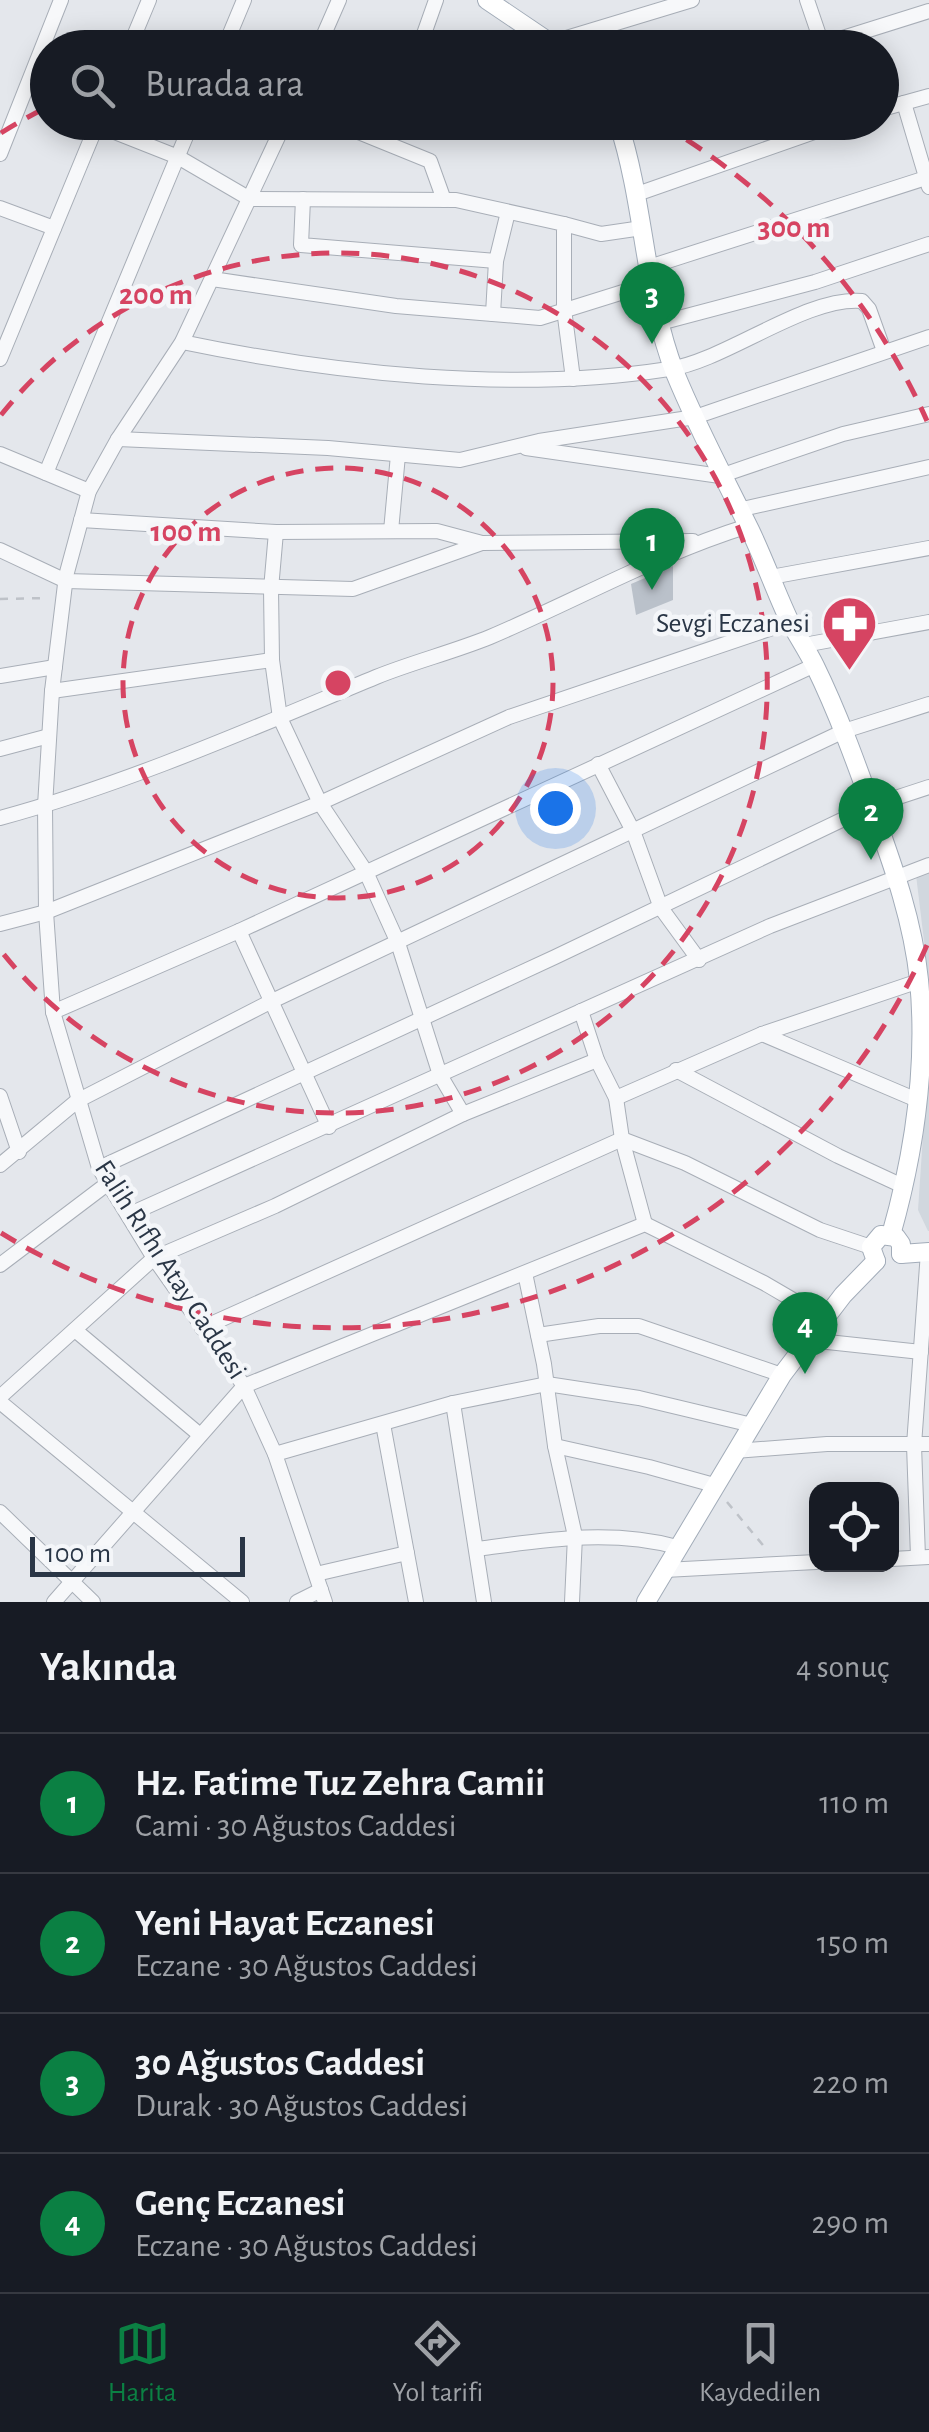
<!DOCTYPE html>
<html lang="tr">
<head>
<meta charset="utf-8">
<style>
  body { margin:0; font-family:"Alegreya Sans",sans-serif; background:#20242c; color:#f1f3f6 }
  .controls { position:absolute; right:30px; bottom:30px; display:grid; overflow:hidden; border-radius:20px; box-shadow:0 5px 25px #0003 }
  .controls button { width:90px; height:90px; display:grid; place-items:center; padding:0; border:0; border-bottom:2px solid #363941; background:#171b24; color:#f1f3f6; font:50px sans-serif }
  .scale { position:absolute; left:30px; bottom:25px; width:215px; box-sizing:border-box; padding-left:10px; border:5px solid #2a3646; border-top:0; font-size:28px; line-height:35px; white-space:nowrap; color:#2a3646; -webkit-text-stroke:8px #f4f6f9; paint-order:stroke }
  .you { position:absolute; left:555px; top:808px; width:35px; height:35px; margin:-25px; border:8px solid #fff; border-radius:50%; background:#1a73e8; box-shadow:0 0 0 15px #1a73e833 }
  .badge { display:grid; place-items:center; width:65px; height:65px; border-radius:50%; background:#0b8043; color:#fff; font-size:32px; font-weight:700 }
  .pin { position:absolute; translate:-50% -82px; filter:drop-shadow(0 2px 5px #0008) }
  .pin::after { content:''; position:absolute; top:52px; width:35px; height:30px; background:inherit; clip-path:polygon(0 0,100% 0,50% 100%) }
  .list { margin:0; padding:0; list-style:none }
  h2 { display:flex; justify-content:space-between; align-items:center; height:130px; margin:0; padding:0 40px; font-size:42px }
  h2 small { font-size:32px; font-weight:400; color:#9ea1a6 }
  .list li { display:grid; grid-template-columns:65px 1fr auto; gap:30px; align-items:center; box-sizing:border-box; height:140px; padding:0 40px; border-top:2px solid #363941 }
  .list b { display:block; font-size:38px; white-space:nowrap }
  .list p { margin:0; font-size:32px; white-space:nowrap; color:#9ea1a6 }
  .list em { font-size:32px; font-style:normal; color:#9ea1a6 }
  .icon { flex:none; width:55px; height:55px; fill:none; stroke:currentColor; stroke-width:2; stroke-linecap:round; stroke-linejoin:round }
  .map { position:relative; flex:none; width:929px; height:1602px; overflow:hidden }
  .search { position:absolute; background:#171b24; box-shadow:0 5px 25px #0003; left:30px; right:30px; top:30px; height:110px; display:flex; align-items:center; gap:25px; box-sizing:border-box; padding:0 35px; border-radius:55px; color:#9ea1a6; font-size:38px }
  .sheet { height:690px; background:#171b24 }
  nav { display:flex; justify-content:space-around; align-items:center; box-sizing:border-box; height:140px; border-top:2px solid #363941; background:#171b24; font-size:28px; color:#9ea1a6 }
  nav a { display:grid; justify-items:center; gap:5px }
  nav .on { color:#0b8043 }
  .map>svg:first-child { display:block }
</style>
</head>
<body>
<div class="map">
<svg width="929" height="1602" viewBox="0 0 929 1602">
  <rect width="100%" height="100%" fill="#e4e7ec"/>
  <g fill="#d1d7de">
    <path d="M929,872v110l-13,-107z"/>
    <path d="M929,1046v185h-1l-10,-21z"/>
  </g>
  <path fill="#bac1ca" d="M673,566v34l-37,15 -5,-31z"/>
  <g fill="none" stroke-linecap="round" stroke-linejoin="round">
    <defs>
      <g id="minor">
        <path d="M807,0l15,44"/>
        <path d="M129,48l20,-48"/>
        <path d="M224,48l20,-48"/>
        <path d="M318,48l21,-48"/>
        <path d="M419,48l17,-48"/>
        <path d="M548,48l2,-5 142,-43"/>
        <path d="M811,48l118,-37"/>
        <path d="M904,103l25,84"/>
        <path d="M882,109l47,-13"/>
        <path d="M285,122l-103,220 -64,97 -29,52 -23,85 -14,115 -7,115 1,106 7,100 46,156 55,90 90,128 31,68 50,148"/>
        <path d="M334,122l96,39 14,39"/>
        <path d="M97,125l81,32 72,42 206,1 108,24v85l9,70"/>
        <path d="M0,154l61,-154"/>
        <path d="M637,194l206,-72"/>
        <path d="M303,199l-2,46 195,16"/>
        <path d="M0,208l54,20"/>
        <path d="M564,224l37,10 41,-6"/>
        <path d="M649,267l280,-90"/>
        <path d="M212,279l184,27 144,12 112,-35"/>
        <path d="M493,314l3,-53 12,-49"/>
        <path d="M660,323l155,-41 114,-38"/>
        <path d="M182,342c154,32 331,51 487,27 56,-8 137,-73 193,-68l7,8 15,42"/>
        <path d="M0,359l98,-237"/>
        <path d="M118,439l210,9 132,12 79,-19 156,-24 234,-80"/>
        <path d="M526,448l194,28 123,-42 86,-20"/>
        <path d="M0,454l89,37"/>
        <path d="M46,473l146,-351"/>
        <path d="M738,510l191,-43"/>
        <path d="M81,520l195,12 161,-1 45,12 211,-2"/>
        <path d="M391,531l7,-76"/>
        <path d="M276,532l-5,57 1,71 8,58 40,85 46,69 32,71 42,132 23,39"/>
        <path d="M0,550l66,31 287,8 129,-46"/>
        <path d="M771,577l158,-29"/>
        <path d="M804,645l125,-23"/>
        <path d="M0,676l55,-9"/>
        <path d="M52,691l220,-31"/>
        <path d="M0,749l49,-13"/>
        <path d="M598,764l35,67 28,77 38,52"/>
        <path d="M0,818c129,-35 253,-90 376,-141 37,-15 77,-25 114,-40 87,-37 168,-83 258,-111"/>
        <path d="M0,924l46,-12 274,-109 189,-86 281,-95"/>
        <path d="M239,931l90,196"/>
        <path d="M581,1011l16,49 19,38 6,41 23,85"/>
        <path d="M53,1012l186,-81 576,-266"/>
        <path d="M762,1034l155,66"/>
        <path d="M676,1070l162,86 67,31"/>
        <path d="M0,1096l19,56"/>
        <path d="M616,1098l146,-64 157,-53"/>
        <path d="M0,1165l77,-64 193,-99 574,-271 85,-27"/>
        <path d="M99,1168l456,-211 316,-151 58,-19"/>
        <path d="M128,1215l642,-289 159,-61"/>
        <path d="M0,1265l107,-81"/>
        <path d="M525,1273l19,91 11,82 20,90 -3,66"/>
        <path d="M202,1328l420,-189 63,24 135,67 51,17"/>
        <path d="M75,1330l125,105"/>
        <path d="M538,1335l61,-9h40l143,49"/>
        <path d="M809,1340l112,12"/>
        <path d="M0,1397l154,-139 121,-52 188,-92 134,-54"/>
        <path d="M0,1402l242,200"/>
        <path d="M453,1403l31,199"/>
        <path d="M383,1424l33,178"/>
        <path d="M555,1446l94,21 65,18"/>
        <path d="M735,1451l92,-7h102"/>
        <path d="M275,1454l178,-51 94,-19 92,14 113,27"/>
        <path d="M0,1512l93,90"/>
        <path d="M477,1549c68,-9 133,-20 200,-2"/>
        <path d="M918,1557l-4,-112 14,-193"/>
        <path d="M892,1559l37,-2"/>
        <path d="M665,1570l151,-8"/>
        <path d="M316,1574l91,-21"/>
        <path d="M54,1602l190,-216 401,-162 119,59 60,35"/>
        <path d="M297,1602l24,-12"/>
      </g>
      <g id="major">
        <path d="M487,0l71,48"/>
        <path d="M618,122c27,82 26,171 57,251 22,54 49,104 75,157 14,29 25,60 39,90 8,15 18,30 26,46 23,47 41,97 59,147 20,55 39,109 45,167 8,84 -5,174 -28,255"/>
        <path d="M901,1254l28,-2"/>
        <path d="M876,1261l-5,-14 10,-12 15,2 5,7v10"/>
        <path d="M646,1602l136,-227 61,-80 33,-34"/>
      </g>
    </defs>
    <use href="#minor" stroke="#a8aeb7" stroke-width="16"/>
    <use href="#major" stroke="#a2acb9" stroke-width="20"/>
    <g stroke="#bec2c8" stroke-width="2.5" stroke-dasharray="8 8" stroke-linecap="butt">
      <path d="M0,599l47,-1"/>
      <path d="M727,1502l40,48"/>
    </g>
    <use href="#minor" stroke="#f7f8fa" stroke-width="14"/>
    <use href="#major" stroke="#fff" stroke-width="18"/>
  </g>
  <g fill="none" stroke="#d64462" stroke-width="5" stroke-dasharray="18 12">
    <circle cx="338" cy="683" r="215"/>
    <path d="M1 415A430 430 0 1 1 1 951"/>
    <path d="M927 945A645 645 0 0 1 1 1233M1 133A645 645 0 0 1 45 108M232 47A645 645 0 0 1 444 47M661 124A645 645 0 0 1 927 421"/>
  </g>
  <defs>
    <symbol id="pharmacy-pin" viewBox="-11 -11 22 30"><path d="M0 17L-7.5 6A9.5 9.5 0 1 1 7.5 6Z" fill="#d64462" stroke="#f4f6f9"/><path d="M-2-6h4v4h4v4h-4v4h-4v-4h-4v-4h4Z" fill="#fff"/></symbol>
  </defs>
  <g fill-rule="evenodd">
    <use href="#pharmacy-pin" x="818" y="592" width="63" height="86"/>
  </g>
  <g text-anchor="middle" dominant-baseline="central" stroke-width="9" stroke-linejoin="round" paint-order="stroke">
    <g font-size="28" fill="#2a3646" stroke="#f4f6f9" text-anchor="end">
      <text x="810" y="624">Sevgi Eczanesi</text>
    </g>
    <g font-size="28" fill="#2a3646" stroke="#f4f6f9">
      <text transform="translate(170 1270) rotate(57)">Falih Rıfhı Atay Caddesi</text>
    </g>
  </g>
  <circle cx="338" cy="683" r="15" fill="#d64462" stroke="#f4f6f9" stroke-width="5"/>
  <g font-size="30" text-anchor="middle" font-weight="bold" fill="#d64462" stroke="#f4f6f9" stroke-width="9" stroke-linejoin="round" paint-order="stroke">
    <text x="794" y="237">300 m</text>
    <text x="156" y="304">200 m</text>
    <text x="186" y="541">100 m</text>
  </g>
</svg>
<div class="controls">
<button><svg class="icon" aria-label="locate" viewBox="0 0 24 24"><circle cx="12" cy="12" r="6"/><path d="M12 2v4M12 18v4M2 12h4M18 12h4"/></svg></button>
</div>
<div class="scale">100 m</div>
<div class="you"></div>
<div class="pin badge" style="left:652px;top:590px">1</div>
<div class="pin badge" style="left:871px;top:860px">2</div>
<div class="pin badge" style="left:652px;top:344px">3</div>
<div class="pin badge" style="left:805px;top:1374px">4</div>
<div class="search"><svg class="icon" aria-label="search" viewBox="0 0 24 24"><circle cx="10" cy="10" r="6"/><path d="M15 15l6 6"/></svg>Burada ara</div>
</div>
<section class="sheet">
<h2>Yakında<small>4 sonuç</small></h2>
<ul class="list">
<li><span class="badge">1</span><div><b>Hz. Fatime Tuz Zehra Camii</b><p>Cami · 30 Ağustos Caddesi</p></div><em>110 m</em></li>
<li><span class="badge">2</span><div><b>Yeni Hayat Eczanesi</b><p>Eczane · 30 Ağustos Caddesi</p></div><em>150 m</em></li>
<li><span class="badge">3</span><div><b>30 Ağustos Caddesi</b><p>Durak · 30 Ağustos Caddesi</p></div><em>220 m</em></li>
<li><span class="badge">4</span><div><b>Genç Eczanesi</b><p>Eczane · 30 Ağustos Caddesi</p></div><em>290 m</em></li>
</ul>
</section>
<nav>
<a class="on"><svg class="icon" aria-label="map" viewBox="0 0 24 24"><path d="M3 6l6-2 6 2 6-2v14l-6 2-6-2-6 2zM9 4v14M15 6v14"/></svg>Harita</a>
<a><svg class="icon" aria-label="directions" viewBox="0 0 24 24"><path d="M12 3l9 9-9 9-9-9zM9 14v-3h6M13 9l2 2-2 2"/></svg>Yol tarifi</a>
<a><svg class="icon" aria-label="saved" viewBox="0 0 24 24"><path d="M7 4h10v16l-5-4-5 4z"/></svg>Kaydedilen</a>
</nav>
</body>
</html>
